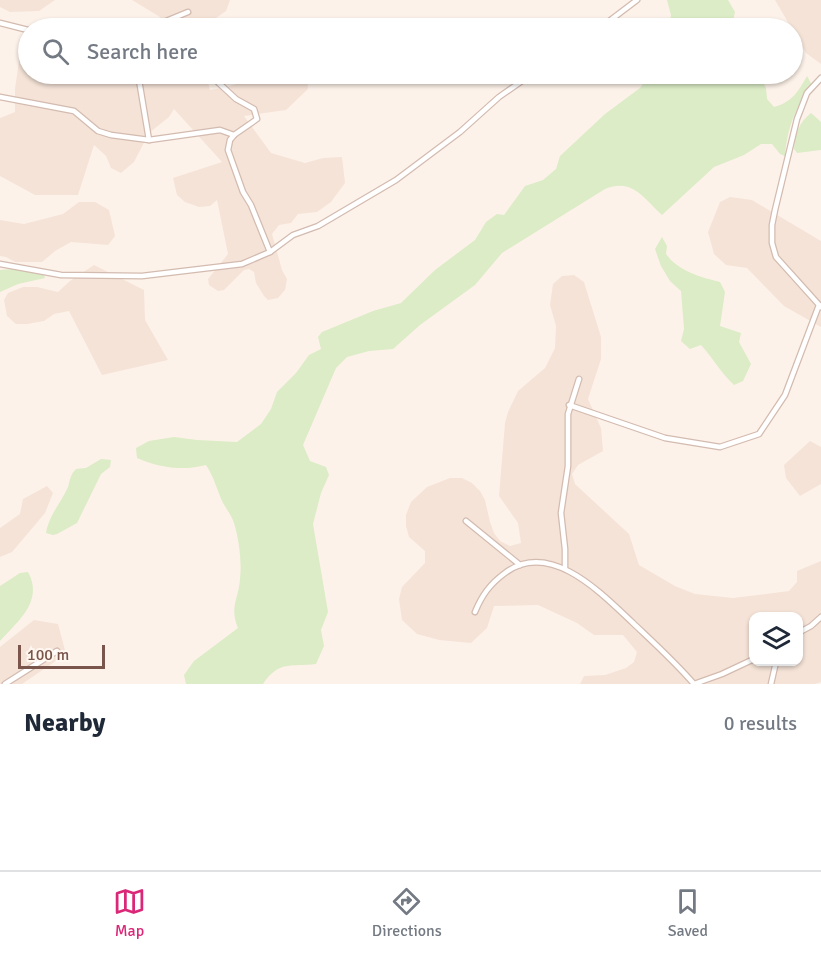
<!DOCTYPE html>
<html lang="en">
<head>
<meta charset="utf-8">
<style>
  body { margin:0; font-family:Signika,sans-serif; background:#f6f6f7; color:#1f2937 }
  .controls { position:absolute; right:18px; bottom:18px; display:grid; overflow:hidden; border-radius:12px; box-shadow:0 2px 4px #0004 }
  .controls button { width:54px; height:54px; display:grid; place-items:center; padding:0; border:0; border-bottom:2px solid #e0e1e3; background:#fff; color:#1f2937; font:30px sans-serif }
  .scale { position:absolute; left:18px; bottom:15px; width:87px; box-sizing:border-box; padding-left:6px; border:3px solid #79554b; border-top:0; font-size:16px; line-height:21px; white-space:nowrap; color:#79554b; -webkit-text-stroke:4px #fff7f0; paint-order:stroke }
  .list { margin:0; padding:0; list-style:none }
  h2 { display:flex; justify-content:space-between; align-items:center; height:78px; margin:0; padding:0 24px; font-size:26px }
  h2 small { font-size:20px; font-weight:400; color:#747a83 }
  .icon { flex:none; width:33px; height:33px; fill:none; stroke:currentColor; stroke-width:2; stroke-linecap:round; stroke-linejoin:round }
  .map { position:relative; flex:none; width:821px; height:684px; overflow:hidden }
  .search { position:absolute; background:#fff; box-shadow:0 2px 4px #0004; left:18px; right:18px; top:18px; height:66px; display:flex; align-items:center; gap:15px; box-sizing:border-box; padding:0 21px; border-radius:33px; color:#747a83; font-size:22px }
  .sheet { height:186px; background:#fff }
  nav { display:flex; justify-content:space-around; align-items:center; box-sizing:border-box; height:84px; border-top:2px solid #e0e1e3; background:#fff; font-size:16px; color:#747a83 }
  nav a { display:grid; justify-items:center; gap:3px }
  nav .on { color:#db2777 }
  .map>svg:first-child { display:block }
</style>
</head>
<body>
<div class="map">
<svg width="821" height="684" viewBox="0 0 821 684">
  <rect width="100%" height="100%" fill="#fdf2e9"/>
  <g fill="#f5e3d7" fill-rule="evenodd">
    <path d="M0,0h55l-16,11 -29,1 -10,-5z"/>
    <path d="M132,0h98l-4,11 -24,17h-34l-8,-11z"/>
    <path d="M775,0h46v64l-15,-11z"/>
    <path d="M28,59v15h178l4,16 17,-3 23,-8 9,-5h48l1,15 -22,21 -42,6 27,37 34,10 18,-5 19,-1 3,26 -14,19 -14,10 -19,2 -7,9 -12,2 -7,9 10,36 5,9 -2,11 -7,8 -10,2 -4,-4 -8,-13 -2,-11 -5,-3 -5,1 -20,20 -6,1 -9,-6 -1,-6 20,-25 -11,-54 -7,6 -11,1 -14,-5 -8,-7 -4,-17 49,-16 -48,-53 -5,8 -20,16 -15,29 -13,11 -10,-5 -5,-12 -12,-11 -16,50h-43l-35,-19v-58l15,-6v-23l4,-28z"/>
    <path d="M730,197l22,3 69,41v86l-37,-21 -37,-38 -21,-3 -12,-11 -6,-22 12,-30z"/>
    <path d="M79,202h16l14,8 6,26 -7,9 -37,-3 -16,9 -13,11h-27l-9,-5 -6,-1v-36l24,4 39,-10z"/>
    <path d="M94,265l50,25 1,30 23,40 -66,15 -33,-64 -15,3 -10,7 -17,3h-11l-9,-8 -3,-16 4,-7 15,-6h14l21,5 12,-11z"/>
    <path d="M574,275l10,7 17,55v22l-13,40 13,29 2,23 -25,14 -6,9 3,10 54,50 10,31 36,21 20,8 38,4 56,-7 8,-9v-11l24,-10v121l-6,2h-235l4,-8 21,-1 21,-7 8,-6 3,-10 -14,-17h-29l-17,-12 -39,-18 -44,1 -7,22 -16,15 -32,-3 -22,-6 -15,-14 -3,-21 3,-12 23,-24v-12l-16,-14 -3,-11v-11l5,-13 16,-15 23,-9h12l10,5 8,8 5,9 5,22 4,11 6,8 10,5 11,-3 -3,-20 -19,-27 6,-73 3,-11 10,-21 27,-23 10,-20 1,-22 -6,-21 3,-21 9,-8zM754,616h44v46h-44z"/>
    <path d="M810,441l11,6v37l-21,12 -14,-18 -2,-13z"/>
    <path d="M47,486l6,7 -8,20 -33,39 -12,5v-29l20,-14 3,-15z"/>
    <path d="M34,620l24,4 8,30 -44,30h-22v-37z"/>
  </g>
  <g fill="#dbecc6">
    <path d="M667,0h61l7,12 -3,13 15,-5 9,2 -4,6h-83l2,-13z"/>
    <path d="M650,74h109l7,14 1,11 7,8c18,-5 24,-15 33,-31l6,11c-18,18 -26,43 -28,69l-5,-2 -8,-10h-11l-17,11 -30,12 -52,48c-19,-17 -29,-37 -57,-26l-103,64 -27,32 -55,40 -27,24 -24,2 -22,6 -11,11 -33,77 7,16 16,6 3,8 -8,18 -8,31 15,88 -7,18 3,16 -8,18c-25,3 -37,-4 -53,20h-77l-2,-9 10,-14 44,-33c-9,-21 1,-30 2,-49 2,-17 -1,-40 -6,-56 -2,-7 -7,-13 -11,-20 -6,-13 -9,-26 -17,-38 -22,6 -47,3 -69,-7l-1,-10 13,-7 25,-4 23,3 40,2 24,-18 10,-15 6,-17 19,-19 13,-18 12,-6 -3,-12 4,-5 51,-21 28,-8 34,-33 40,-30 11,-18 11,-8 7,1 21,-29 18,-6 13,-11 4,-13 45,-42 35,-26z"/>
    <path d="M811,113l10,9v28l-24,3 -3,-4c1,-16 5,-26 17,-36z"/>
    <path d="M662,237l5,9 -1,8c12,17 34,23 54,28l5,10 -5,34 21,7 -2,9 12,22 -8,17 -9,4c-13,-12 -21,-27 -33,-40l-11,4 -9,-8 3,-12 -3,-38 -11,-10 -9,-15 -6,-17z"/>
    <path d="M24,268l19,4 2,6 -27,6 -18,8v-22z"/>
    <path d="M101,459l10,1 -1,7 -9,7 -24,49 -20,11 -4,1 -7,-2c3,-18 15,-30 22,-46 2,-7 2,-12 8,-18l10,-1z"/>
    <path d="M28,572c16,29 -10,49 -28,69v-55l20,-13z"/>
  </g>
  <g fill="none" stroke-linecap="round" stroke-linejoin="round">
    <defs>
      <g id="street">
        <path d="M0,23l28,7"/>
        <path d="M149,28l39,-16"/>
        <path d="M209,28l1,-4"/>
        <path d="M600,28l37,-28"/>
        <path d="M138,74l11,66"/>
        <path d="M209,74l27,25 18,10 3,10 -23,16 -4,5 -2,10 15,42 8,13 19,47"/>
        <path d="M821,78l-14,15 -10,26 -22,91 -3,15v18l4,14 45,50"/>
        <path d="M0,97l74,14 24,20 13,4 38,5 71,-10 14,5"/>
        <path d="M0,264l61,11 81,1 100,-12 28,-12 23,-17 25,-9 78,-46 64,-48 39,-35 33,-23"/>
        <path d="M569,405l96,33 55,9 39,-13 26,-39 34,-90"/>
        <path d="M466,521l54,44"/>
        <path d="M565,569v-20l-4,-36 7,-47v-52l11,-35"/>
        <path d="M475,612c7,-17 15,-28 30,-39 45,-34 96,20 128,50 21,20 42,39 61,61l28,-10 32,-15"/>
        <path d="M798,633l13,-7 10,-9"/>
        <path d="M5,684l52,-33"/>
        <path d="M771,684l5,-22"/>
      </g>
    </defs>
    <use href="#street" stroke="#d3bbb0" stroke-width="7"/>
    <use href="#street" stroke="#fff" stroke-width="4.5"/>
  </g>
</svg>
<div class="controls">
<button><svg class="icon" aria-label="layers" viewBox="0 0 24 24"><path d="M12 4l9 5-9 5-9-5zM3 14l9 5 9-5"/></svg></button>
</div>
<div class="scale">100 m</div>
<div class="search"><svg class="icon" aria-label="search" viewBox="0 0 24 24"><circle cx="10" cy="10" r="6"/><path d="M15 15l6 6"/></svg>Search here</div>
</div>
<section class="sheet">
<h2>Nearby<small>0 results</small></h2>
<ul class="list">
</ul>
</section>
<nav>
<a class="on"><svg class="icon" aria-label="map" viewBox="0 0 24 24"><path d="M3 6l6-2 6 2 6-2v14l-6 2-6-2-6 2zM9 4v14M15 6v14"/></svg>Map</a>
<a><svg class="icon" aria-label="directions" viewBox="0 0 24 24"><path d="M12 3l9 9-9 9-9-9zM9 14v-3h6M13 9l2 2-2 2"/></svg>Directions</a>
<a><svg class="icon" aria-label="saved" viewBox="0 0 24 24"><path d="M7 4h10v16l-5-4-5 4z"/></svg>Saved</a>
</nav>
</body>
</html>
